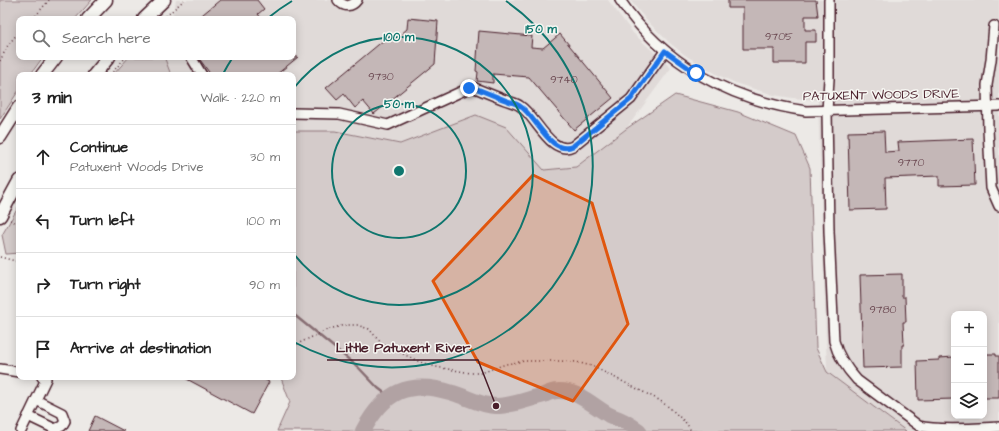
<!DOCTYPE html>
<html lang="en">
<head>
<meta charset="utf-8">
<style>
  body { margin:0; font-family:"Architects Daughter",sans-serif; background:#f2f2f2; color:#222 }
  .controls { position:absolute; right:12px; bottom:12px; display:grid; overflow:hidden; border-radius:8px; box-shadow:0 2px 10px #0003 }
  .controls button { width:36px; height:36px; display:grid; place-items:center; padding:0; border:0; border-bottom:1px solid #e0e0e0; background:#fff; color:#222; font:20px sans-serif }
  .stop { position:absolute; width:12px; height:12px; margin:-9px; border:3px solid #1a73e8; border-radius:50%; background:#fff }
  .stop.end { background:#1a73e8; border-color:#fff; box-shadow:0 1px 4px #0008 }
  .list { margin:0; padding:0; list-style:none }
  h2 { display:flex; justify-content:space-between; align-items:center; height:52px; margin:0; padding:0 16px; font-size:17px }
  h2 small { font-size:13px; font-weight:400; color:#767676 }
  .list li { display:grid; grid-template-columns:26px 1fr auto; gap:12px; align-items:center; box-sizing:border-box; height:64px; padding:0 16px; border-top:1px solid #e0e0e0 }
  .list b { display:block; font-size:15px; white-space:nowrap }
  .list p { margin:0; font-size:13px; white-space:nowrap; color:#767676 }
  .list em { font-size:13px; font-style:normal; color:#767676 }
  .icon { flex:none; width:22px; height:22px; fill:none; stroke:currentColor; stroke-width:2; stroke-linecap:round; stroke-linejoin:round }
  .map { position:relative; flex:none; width:999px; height:431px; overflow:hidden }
  .search { position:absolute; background:#fff; box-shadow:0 2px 10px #0003; left:16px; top:16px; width:280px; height:44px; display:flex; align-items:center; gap:10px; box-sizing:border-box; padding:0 14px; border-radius:8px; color:#767676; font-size:15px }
  .panel { position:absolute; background:#fff; box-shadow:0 2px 10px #0003; left:16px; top:72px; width:280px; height:308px; border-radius:8px }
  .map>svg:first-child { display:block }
</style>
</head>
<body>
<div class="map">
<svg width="999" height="431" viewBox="0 0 999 431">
  <rect width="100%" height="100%" fill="#ece9e6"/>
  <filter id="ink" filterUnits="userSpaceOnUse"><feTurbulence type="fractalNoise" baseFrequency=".025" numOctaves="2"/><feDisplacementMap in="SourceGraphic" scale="8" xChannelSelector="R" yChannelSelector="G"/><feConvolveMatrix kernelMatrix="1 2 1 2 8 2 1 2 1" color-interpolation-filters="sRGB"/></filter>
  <g filter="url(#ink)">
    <g fill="#e0dad8" fill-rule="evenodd">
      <path d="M176,0h432l25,33 38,35 -45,61 -50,38 -32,3 -38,-43 -30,-12 -76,29 -65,-13h-42v-56h-122l-6,-16v-2h128v-38h-121z"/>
      <path d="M630,0h369v431h-93l-79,-59 -9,-272 -26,-2 -18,-3 -36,-11 -18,-8 -35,-21 -14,-11 -24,-23zM954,314h30v102h-30z"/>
    </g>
    <g fill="#d4cbca" stroke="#8f757a">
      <path d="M0,0h92l-17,19h-56v38h24l-13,18h-11v15l-19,29z"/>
      <path d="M129,57h36v2l6,16h-58z"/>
      <path d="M675,95l63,17 58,24 14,32 6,180 11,24 79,59h-629l13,-29 -9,-24 -2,-1h14v-246h42l65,13 76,-29 30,12 38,43 32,-3 50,-38z"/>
      <path d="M19,206v47l-13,1 -4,-19z"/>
    </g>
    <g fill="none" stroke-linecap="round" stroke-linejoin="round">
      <path stroke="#886e73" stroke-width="2.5" d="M293,314l65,53 20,21 12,9"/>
      <path stroke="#b1a2a3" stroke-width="16" d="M363,431c21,-40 46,-52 90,-38 14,4 28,13 43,13 16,0 32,-7 48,-11 4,-2 10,-4 14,-4 20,-1 35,15 51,24 4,2 8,3 12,5 6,2 12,7 18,11"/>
    </g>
    <g fill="#c4b7b7" stroke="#4a1f2b">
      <path d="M220,0h37l7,9 -6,5 4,5h-65z"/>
      <path d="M728,0h88l2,16h-13v14h11v12h-11v21h-31v-14h-31v-41h-15z"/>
      <path d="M408,18l30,3 -3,43 -61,50 -11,-13 -8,7 -11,-14 -7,6 -11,-12 64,-53 4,5 13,-11z"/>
      <path d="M479,31l53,5 -1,11 12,1 17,-14 53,64 -39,32 -45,-53 -36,-3v9l-16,-2 1,-9 -2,-1z"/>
      <path d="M198,57h100l-22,18h-65z"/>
      <path d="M884,131l1,21 14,-1 -1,-9 75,-3 2,46 -36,1v-10l-54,2 1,31 -36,1 -2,-78z"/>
      <path d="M902,274v23h3l1,25h-3l1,23h-2v22l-39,1 -3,-93z"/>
      <path d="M984,354h12v2h3v42h-15z"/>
      <path d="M954,357v42l-36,1 -1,-39 22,-1v-2z"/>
      <path d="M183,377h77l9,5 -17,32z"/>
      <path d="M95,416l29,15h-36z"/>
    </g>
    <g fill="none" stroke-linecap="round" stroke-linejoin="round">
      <defs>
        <g id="minor">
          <path d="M338,0c6,8 14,7 19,0"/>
          <path d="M620,0c43,64 110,100 186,111l193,-5"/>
          <path d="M829,0v79l-2,32 2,120 5,110c4,15 12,27 23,39l62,46c19,5 59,2 80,1"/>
          <path d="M994,26l-3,34 -4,25 1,44 3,59 8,18"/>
          <path d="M191,57l11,18"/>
          <path d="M293,113l46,1 49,11 81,-37 4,-1c11,5 22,9 32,13 5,2 11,3 15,6 16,10 31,51 53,40l58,-47 34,-48"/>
          <path d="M0,369l19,3"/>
          <path d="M28,416l27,13 7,-3 3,-5 -3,-8 -26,-13"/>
          <path d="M21,431l25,-52 -4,-2"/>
        </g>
        <g id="major">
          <path d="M88,19l18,-19"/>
          <path d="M144,19l20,-19"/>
          <path d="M42,75l14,-18"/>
          <path d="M94,75l15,-18"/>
          <path d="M0,137l19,-30"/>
          <path d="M0,216l19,-35"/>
        </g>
      </defs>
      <use href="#minor" stroke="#4a1f2b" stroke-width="12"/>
      <use href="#major" stroke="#4a1f2b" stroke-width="15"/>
      <g stroke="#4a1f2b" stroke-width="1.5" stroke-dasharray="1 3" stroke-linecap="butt">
        <path d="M33,19l16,-19"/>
        <path d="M163,19l21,-19"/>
        <path d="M0,61l8,-16 11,-13"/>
        <path d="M110,75l16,-18"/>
        <path d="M10,220l9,4"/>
        <path d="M0,257l19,5"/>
        <path d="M293,346l36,-17 16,-4h12l12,4 13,15 38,18 16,5 35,6h10l25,-9 19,-3h36l15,1 16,4 67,34 11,8 17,16 4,7"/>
      </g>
      <use href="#minor" stroke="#f6f6f2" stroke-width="9"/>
      <use href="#major" stroke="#f6f6f2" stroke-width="12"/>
    </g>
  </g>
  <g fill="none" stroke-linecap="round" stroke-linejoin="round" filter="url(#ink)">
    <path stroke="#1a73e8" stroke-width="5" d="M469,88l4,-1c11,5 22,9 32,13 5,2 11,3 15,6 16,10 31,51 53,40l58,-47 34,-48 31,22"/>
  </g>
  <path fill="#e0560e" fill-opacity="0.2" stroke="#e0560e" stroke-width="3" stroke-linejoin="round" d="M533,175l59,28 36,121 -55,77 -95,-39 -45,-81z"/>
  <g fill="none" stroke="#0f766e" stroke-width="2">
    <circle cx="399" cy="171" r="67"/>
    <path d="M293 89A134 134 0 1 1 293 253"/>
    <path d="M223 74A201 201 0 0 1 233 57M268 18A201 201 0 0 1 292 1M506 1A201 201 0 0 1 294 342"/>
  </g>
  <g text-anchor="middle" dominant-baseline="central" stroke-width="3" stroke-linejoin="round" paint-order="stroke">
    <g font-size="11" fill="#68454e">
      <text x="779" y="36">9705</text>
      <text x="381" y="76">9730</text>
      <text x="564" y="79">9740</text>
      <text x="911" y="162">9770</text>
      <text x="883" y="309">9780</text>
    </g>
    <g font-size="13" fill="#4a1f2b" stroke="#f6f6f2">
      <text transform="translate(881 95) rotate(-1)">PATUXENT WOODS DRIVE</text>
    </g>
  </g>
  <circle cx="399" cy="171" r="6" fill="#0f766e" stroke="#f6f6f2" stroke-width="2"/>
  <g font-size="12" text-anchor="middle" font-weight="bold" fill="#0f766e" stroke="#f6f6f2" stroke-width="3" stroke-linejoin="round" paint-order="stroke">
    <text x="541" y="33">150 m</text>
    <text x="399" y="41">100 m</text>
    <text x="399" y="108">50 m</text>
  </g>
  <path fill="none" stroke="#4a1f2b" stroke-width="1.5" d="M496 406L478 360H327"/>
  <circle fill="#4a1f2b" stroke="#f6f6f2" stroke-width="1.5" cx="496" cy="406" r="4"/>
  <g font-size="14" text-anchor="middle" font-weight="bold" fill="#4a1f2b" stroke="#f6f6f2" stroke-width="3" stroke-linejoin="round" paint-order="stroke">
    <text x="403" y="352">Little Patuxent River</text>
  </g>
</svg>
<div class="controls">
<button>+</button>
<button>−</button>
<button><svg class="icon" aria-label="layers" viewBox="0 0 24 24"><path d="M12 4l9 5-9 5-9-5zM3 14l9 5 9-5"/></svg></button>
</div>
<div class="stop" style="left:696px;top:73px"></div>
<div class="stop end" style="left:469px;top:88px"></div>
<div class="search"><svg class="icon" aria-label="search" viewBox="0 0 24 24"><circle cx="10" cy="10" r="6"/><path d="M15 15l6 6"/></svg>Search here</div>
<section class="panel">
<h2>3 min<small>Walk · 220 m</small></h2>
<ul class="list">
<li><svg class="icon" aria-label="ahead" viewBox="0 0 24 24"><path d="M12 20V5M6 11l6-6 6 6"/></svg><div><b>Continue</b><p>Patuxent Woods Drive</p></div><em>30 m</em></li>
<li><svg class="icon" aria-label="left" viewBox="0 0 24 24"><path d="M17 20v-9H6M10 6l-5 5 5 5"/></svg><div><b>Turn left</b></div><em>100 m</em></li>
<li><svg class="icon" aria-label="right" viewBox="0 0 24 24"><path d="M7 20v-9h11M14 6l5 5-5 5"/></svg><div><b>Turn right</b></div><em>90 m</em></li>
<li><svg class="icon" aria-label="arrive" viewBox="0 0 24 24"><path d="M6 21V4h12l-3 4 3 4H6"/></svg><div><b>Arrive at destination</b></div></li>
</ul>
</section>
</div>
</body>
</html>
